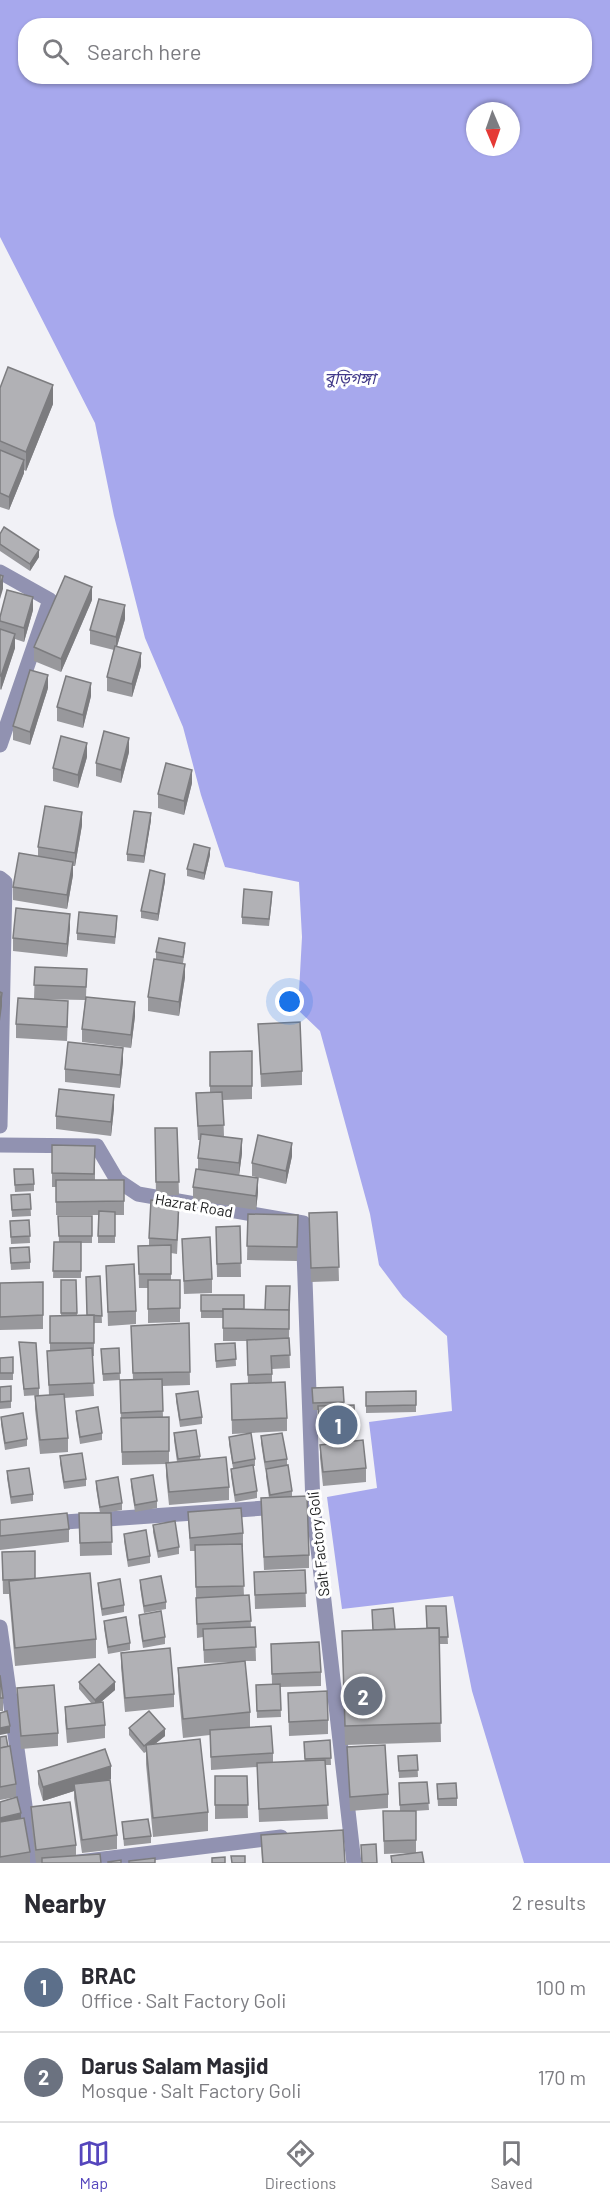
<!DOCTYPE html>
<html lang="en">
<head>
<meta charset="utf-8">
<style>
  body { margin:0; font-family:Barlow,"Noto Sans Bengali",sans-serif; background:#f2f2f3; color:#2b2b33 }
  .compass { position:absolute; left:466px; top:102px; width:54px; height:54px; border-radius:50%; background:#fff; box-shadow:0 2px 4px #0004; rotate:178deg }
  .you { position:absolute; left:290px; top:1002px; width:21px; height:21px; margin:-15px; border:4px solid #fff; border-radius:50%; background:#1a73e8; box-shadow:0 0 0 9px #1a73e833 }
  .badge { display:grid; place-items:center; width:39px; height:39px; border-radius:50%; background:#5546bd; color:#fff; font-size:20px; font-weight:700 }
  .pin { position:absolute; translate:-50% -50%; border:3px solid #fff; box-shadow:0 2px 6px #0006 }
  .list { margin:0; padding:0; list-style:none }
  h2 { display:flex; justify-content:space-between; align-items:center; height:78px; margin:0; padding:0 24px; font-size:26px }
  h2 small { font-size:20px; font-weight:400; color:#7c7c81 }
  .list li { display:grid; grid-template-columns:39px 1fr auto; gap:18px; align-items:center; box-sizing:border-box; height:90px; padding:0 24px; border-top:2px solid #e1e1e2 }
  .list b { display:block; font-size:22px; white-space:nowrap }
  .list p { margin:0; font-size:20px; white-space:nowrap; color:#7c7c81 }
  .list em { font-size:20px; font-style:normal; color:#7c7c81 }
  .icon { flex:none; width:33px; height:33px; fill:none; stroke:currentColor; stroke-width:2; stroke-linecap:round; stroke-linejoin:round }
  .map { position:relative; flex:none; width:610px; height:1863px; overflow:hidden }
  .search { position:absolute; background:#fff; box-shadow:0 2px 4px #0004; left:18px; right:18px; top:18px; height:66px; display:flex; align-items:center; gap:15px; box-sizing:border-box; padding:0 21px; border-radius:24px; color:#7c7c81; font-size:22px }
  .sheet { height:258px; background:#fff }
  nav { display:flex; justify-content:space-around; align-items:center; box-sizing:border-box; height:84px; border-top:2px solid #e1e1e2; background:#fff; font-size:16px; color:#7c7c81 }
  nav a { display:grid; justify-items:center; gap:3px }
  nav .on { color:#5546bd }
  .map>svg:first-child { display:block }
</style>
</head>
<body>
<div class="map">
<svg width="610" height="1863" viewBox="0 0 610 1863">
  <rect width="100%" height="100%" fill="#f1f1f6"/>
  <path fill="#a7a8ed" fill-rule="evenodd" d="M0,0h610v1863h-86l-52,-172 -19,-95 -111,13 -15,-112 50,-9 -8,-66 83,-11 -5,-75 -44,-39 -24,-32 -9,-51 -50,-183 -22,-21 4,-73 -3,-55 -74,-15 -24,-72 -18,-68 -38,-89 -31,-122 -19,-93 -95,-186zM26,26h558v50h-558zM475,111h36v36h-36z"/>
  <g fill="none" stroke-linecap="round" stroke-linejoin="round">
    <g stroke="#9192b1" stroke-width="15">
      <path d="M0,572l50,28 -50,145"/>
      <path d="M0,878l5,4 -5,244"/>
      <path d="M0,1145l97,1 20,34 21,14 165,29 10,282 41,358"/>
      <path d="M50,1523l230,-16"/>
      <path d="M0,1627l33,236"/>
      <path d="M71,1863l210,-26"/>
    </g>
  </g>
  <g fill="#98989c">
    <path d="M0,388l53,16 -27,67 -2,-1v3l-15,37 -9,-3z"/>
    <path d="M0,534l39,23 -9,14 -30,-20z"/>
    <path d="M92,600l-31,72 -27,-11v-14z"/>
    <path d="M33,610l-9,32 -9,-3v9l-14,42 -1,-1v-72z"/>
    <path d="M125,619l-8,27 24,20 -9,31 -25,-6v-14l7,-27 -24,-6v-14z"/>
    <path d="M48,688l-18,57 -17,-5v-14z"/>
    <path d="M91,696l-8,32 -26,-7v-14z"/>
    <path d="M129,752l-8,31 -25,-7v-13z"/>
    <path d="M87,757l-9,31 -25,-7v-13z"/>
    <path d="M192,783l-8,32 -26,-7v-14z"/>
    <path d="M151,820l-7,43 -17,-2v-7z"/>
    <path d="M82,825l-7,41h-2v9l-6,34 -54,-9v-13l25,-31v-9z"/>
    <path d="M210,855l-6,25 -17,-4v-7z"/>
    <path d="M165,881l-7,40 -17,-3v-7z"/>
    <path d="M272,899l-3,27 -27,-2v-7z"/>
    <path d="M117,923l-2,21 -38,-4v-7z"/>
    <path d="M70,928l-3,29 -54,-6v-13z"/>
    <path d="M185,950l-2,13 2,14 -6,39 -31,-5v-14l8,-38v-7z"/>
    <path d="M35,967l52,2 -1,28 49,19 -4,32 -49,-6v-13l3,-29 -51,-1z"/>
    <path d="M68,1015l-1,26 -51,-3v-14z"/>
    <path d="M258,1024l44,47v14l-41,2z"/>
    <path d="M252,1051v48l-29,1 1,37 18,16 -3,22 19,17 -2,18 -63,-10v-13l5,-18v-11l2,-18h-2l-2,-47 14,-1v-40z"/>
    <path d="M123,1061l-3,27 -55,-6v-13z"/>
    <path d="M114,1108l-3,28 -55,-7v-13z"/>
    <path d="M155,1128h22l2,67 -23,1z"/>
    <path d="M52,1145l43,1v34h29v35h-9v28h-17v-28h-42v-28h-4z"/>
    <path d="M292,1156l-6,28 -34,-8v-13z"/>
    <path d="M14,1176l20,8v7l-19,1z"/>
    <path d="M30,1194l1,22 -19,1 -1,-22z"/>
    <path d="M337,1212l2,69 -28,1 -2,-69z"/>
    <path d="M248,1214l50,1 -1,46 -50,-1z"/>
    <path d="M179,1215l-2,39 -6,-1v27h9v42l-32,1v-35h-9l-1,-42 11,-1v-7z"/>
    <path d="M58,1216h34v27h-11v35h-28l1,-36h5z"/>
    <path d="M29,1220l1,23 -19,1 -1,-16z"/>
    <path d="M240,1226l1,51h-24l-1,-50z"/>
    <path d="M182,1239l30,40v14l-28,1z"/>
    <path d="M10,1255l20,7v7l-19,1z"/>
    <path d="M106,1266l30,45v13l-28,2z"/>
    <path d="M100,1276l2,47h-8v33h-2l2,40 -30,2 4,40v14l-28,2 -5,-45v-13l14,-1 -2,-44h3v-35h11v-36h15l1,35h10z"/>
    <path d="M43,1282v47l-43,1v-47z"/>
    <path d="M290,1286l-1,52 1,30 -18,1v14l15,35v13l-55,3 -1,-50h17l-1,-43h-24v-23h-22v-23l43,14 21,1z"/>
    <path d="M189,1323l1,62 -28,1 1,31h6v46l8,-1 -3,-22v-7l26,23v4l29,27v13l-60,5 -3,-29v-12l-44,1 -2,-85h13l-2,-54z"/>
    <path d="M19,1342l20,46v7l-15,1z"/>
    <path d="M235,1343l1,23 -20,2 -1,-24z"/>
    <path d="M119,1348l1,32 -17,1 -2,-32z"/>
    <path d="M13,1357v23h-13v-22z"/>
    <path d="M11,1386v22l-11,1v-22z"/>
    <path d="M343,1387l1,18h10l1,27 -36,1 -1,-23h-5l-1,-22z"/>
    <path d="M416,1391v21l-50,1v-21z"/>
    <path d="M176,1394l26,23v7l-22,3 -4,-26z"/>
    <path d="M76,1411l26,22v7l-22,4 -4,-26z"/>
    <path d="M1,1417l26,22v7l-22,4 -4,-26z"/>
    <path d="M261,1436l26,23v6l5,26v6l17,58v13l-45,2 -3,-72h8l-3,-22v-7h-1l-4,-26z"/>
    <path d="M229,1437l26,22v7h-2l4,25v7l-22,4 -4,-26v-7l2,-1 -4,-24z"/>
    <path d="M320,1445l46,23v14l-43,4 -3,-28z"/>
    <path d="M60,1456l26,23v7l-22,3 -4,-26z"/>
    <path d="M7,1471l26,23v7l-22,3 -4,-26z"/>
    <path d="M131,1479l26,22v7l-22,4 -4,-26z"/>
    <path d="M96,1481l26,22v7l-17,3h6l1,42 -32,1 -1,-43h21l-4,-25z"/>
    <path d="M188,1512l55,21v14h-1l2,49 5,-1 2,32h4l1,34h-11l5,51v16l23,25v10l32,-2 -1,-19 26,-2 1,25h-6l3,54 -69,3 -2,-55 -46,3 -1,-35 -27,3 -5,-52v-18l58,-6 -32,1 -1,-26 -6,1 -2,-87h-5z"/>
    <path d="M0,1520l69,9v13l-69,8z"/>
    <path d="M153,1525l26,22v7l-21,4 -5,-26z"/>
    <path d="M124,1534l26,22v7l-22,4 -4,-26z"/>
    <path d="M2,1552l33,27 61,60v19l-81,8 -6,-72h-6z"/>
    <path d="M305,1570l1,37 -51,2 -1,-37z"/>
    <path d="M140,1580l26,22v7l-22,4 -4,-26z"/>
    <path d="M98,1583l26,22v7l-22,4 -4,-26z"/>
    <path d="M446,1606l2,38h-9l2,98 -96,3 -3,-114 31,-1 -1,-20 23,19 31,-1z"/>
    <path d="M139,1615l26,22v7l-22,4 -4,-26z"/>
    <path d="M104,1621l26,22v7l-22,4 -4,-26z"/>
    <path d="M271,1644l50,28v14l-41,1 1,30 -24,1 -1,-33 16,-1z"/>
    <path d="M121,1653l53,41v13l-49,5 -4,-45z"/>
    <path d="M0,1675l3,23v13h-3z"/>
    <path d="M79,1682l36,8 -14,12 4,23v13l-38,5 -2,-23v-13l26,-4 -12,-14z"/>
    <path d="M17,1688l41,45v13l-37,3 -4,-47z"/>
    <path d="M288,1693l40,27v14l-39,2z"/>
    <path d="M129,1728l36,8 -10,8 53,68v19l-55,6 -7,-73v-12l-2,1 -15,-18z"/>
    <path d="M0,1737l8,10 8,37v13l-16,3z"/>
    <path d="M347,1747l41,47v14l-38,3z"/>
    <path d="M417,1755l1,22 -19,1 -1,-22z"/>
    <path d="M38,1771l73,8 -2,1 8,55v14l-35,4 -8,-55v-7l-31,10 -5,-17z"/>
    <path d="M215,1776h32l1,42 -33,1z"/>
    <path d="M427,1782l2,28 -15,1h2v41l8,11h-33v-7l18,-3 -25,1 -1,-43h17l-1,-28z"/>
    <path d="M437,1791l20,7v8h-19z"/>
    <path d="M0,1802l21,17 9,33v11h-30z"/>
    <path d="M31,1807l45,38v11l25,7h-65l-5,-43z"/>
    <path d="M122,1822l29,14v7l-27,3z"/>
    <path d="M261,1835l84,28h-83z"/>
  </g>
  <g fill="#7c7c7f">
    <path d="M53,385v19l-27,67v-19z"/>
    <path d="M24,460v13l-15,37v-13z"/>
    <path d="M39,550v7l-9,14v-7z"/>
    <path d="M3,576v13l-3,10v-13z"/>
    <path d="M92,587v13l-31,72v-13z"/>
    <path d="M33,597v13l-9,32v-14z"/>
    <path d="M125,605v14l-9,31v-13z"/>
    <path d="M15,634v14l-14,42v-14z"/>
    <path d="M141,653v13l-9,31v-13z"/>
    <path d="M48,675v13l-18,57v-13z"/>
    <path d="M91,683v13l-8,32v-13z"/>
    <path d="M129,738v14l-8,31v-13z"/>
    <path d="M87,743v14l-9,31v-13z"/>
    <path d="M192,770v13l-8,32v-14z"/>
    <path d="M82,812v13l-7,41v-13z"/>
    <path d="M151,813v7l-7,43v-7z"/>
    <path d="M210,848v7l-6,25v-7z"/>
    <path d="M73,862v13l-6,34v-14z"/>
    <path d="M165,874v7l-7,40v-7z"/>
    <path d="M70,914v14l-3,29v-13z"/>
    <path d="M185,964v13l-6,39v-14z"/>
    <path d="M2,993v13l-2,15v-14z"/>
    <path d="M135,1002v14l-4,32v-13z"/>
    <path d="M123,1048v13l-3,27v-13z"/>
    <path d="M114,1095v13l-3,28v-14z"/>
    <path d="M242,1139v14l-3,23v-13z"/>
    <path d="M292,1143v13l-6,28v-13z"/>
    <path d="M258,1178v14l-2,18v-14z"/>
    <path d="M115,1682v8l-20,17v-7z"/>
    <path d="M10,1726v7l-10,2v-7z"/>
    <path d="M165,1729v7l-19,15v-6z"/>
    <path d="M111,1766v13l-36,12 -1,-7v7l-31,10v-14z"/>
    <path d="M21,1813v14l-21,5v-14z"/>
  </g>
  <g fill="#b1b1b5" stroke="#7c7c7f" stroke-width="1.5">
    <path d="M8,367l45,18 -27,67 -26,-11v-53z"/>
    <path d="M0,450l24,10 -15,37 -9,-4z"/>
    <path d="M4,527l35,23 -9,14 -30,-20v-10z"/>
    <path d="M0,575l3,1 -3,10z"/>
    <path d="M65,576l27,11 -31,72 -27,-12z"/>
    <path d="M7,590l26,7 -9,31 -24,-7v-4z"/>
    <path d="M99,599l26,6 -9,32 -26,-7z"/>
    <path d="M0,629l15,5 -14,42h-1z"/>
    <path d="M115,646l26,7 -9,31 -25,-7z"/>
    <path d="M30,670l18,5 -18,57 -17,-6z"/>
    <path d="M66,676l25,7 -8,32 -26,-8z"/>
    <path d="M104,731l25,7 -8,32 -25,-7z"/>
    <path d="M61,736l26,7 -9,32 -25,-7z"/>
    <path d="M166,763l26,7 -8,31 -26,-7z"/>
    <path d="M45,806l37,6 -7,41 -37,-6z"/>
    <path d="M134,811l17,2 -7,43 -17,-2z"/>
    <path d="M194,844l16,4 -6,25 -17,-4z"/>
    <path d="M19,853l54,9 -6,33 -54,-8z"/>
    <path d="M150,870l15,4 -7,40 -17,-3z"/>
    <path d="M244,889l28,3 -3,27 -27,-2z"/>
    <path d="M16,908l54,6 -3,30 -54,-6z"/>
    <path d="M79,912l38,4 -2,21 -38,-4z"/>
    <path d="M159,938l26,5 -2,14 -27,-5z"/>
    <path d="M154,959l31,5 -6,38 -31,-5z"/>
    <path d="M35,967l52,2 -1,18 -52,-2z"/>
    <path d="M0,992l2,1 -2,14z"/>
    <path d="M86,997l49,5 -4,33 -49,-6z"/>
    <path d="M18,998l50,3 -1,26 -51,-3z"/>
    <path d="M300,1022l2,49 -41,3 -3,-50z"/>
    <path d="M68,1042l55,6 -3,27 -55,-6z"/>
    <path d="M252,1051v35h-42v-34z"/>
    <path d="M59,1089l55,6 -3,27 -55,-6z"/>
    <path d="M222,1092l2,33 -26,1 -2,-33z"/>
    <path d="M155,1128h22l2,54h-23z"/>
    <path d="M201,1134l41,5 -3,24 -41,-5z"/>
    <path d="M258,1135l34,8 -6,28 -34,-8z"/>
    <path d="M52,1145l43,1 -1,28 -42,-1z"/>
    <path d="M14,1169h19l1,15 -19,1z"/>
    <path d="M196,1169l62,9 -2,18 -63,-9z"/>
    <path d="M56,1180h68v21l-68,1z"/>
    <path d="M30,1194l1,15 -19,1 -1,-15z"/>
    <path d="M151,1200l28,1 -2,39 -28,-2z"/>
    <path d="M99,1211l16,1v24h-17z"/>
    <path d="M337,1212l2,55 -28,1 -2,-55z"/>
    <path d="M248,1214l50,1 -1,32 -50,-1z"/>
    <path d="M58,1216h34v20h-33z"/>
    <path d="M29,1220l1,16 -19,1 -1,-16z"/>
    <path d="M240,1226l1,37 -24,1 -1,-37z"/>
    <path d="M210,1237l2,42 -28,2 -2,-42z"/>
    <path d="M54,1242h27v29h-28z"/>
    <path d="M171,1245v29h-32l-1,-28z"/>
    <path d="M29,1247l1,15 -19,1 -1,-15z"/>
    <path d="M134,1264l2,47 -28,1 -2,-46z"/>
    <path d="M100,1276l2,40 -15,-1 -1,-38z"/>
    <path d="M61,1280h15l1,33h-16z"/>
    <path d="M148,1280h32v28l-32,1z"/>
    <path d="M43,1282v33l-43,2v-34z"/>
    <path d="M266,1286h24l-1,24h-24z"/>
    <path d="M201,1295h43v14h-21v2h-22z"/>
    <path d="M223,1309l66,1v19l-66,-1z"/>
    <path d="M94,1315v28h-44v-27z"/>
    <path d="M189,1323l1,49 -57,1 -2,-47z"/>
    <path d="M289,1338l1,17 -19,1 1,18 -24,1 -1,-35z"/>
    <path d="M19,1342l17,1 3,45 -15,1z"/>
    <path d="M235,1343l1,16 -20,2 -1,-17z"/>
    <path d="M92,1348l2,35 -45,2 -2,-34z"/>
    <path d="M119,1348l1,25 -17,1 -2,-25z"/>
    <path d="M13,1357v16h-13v-15z"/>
    <path d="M162,1379l1,32 -42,2 -1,-33z"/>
    <path d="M285,1382l2,36 -55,2 -1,-36z"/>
    <path d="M11,1386v15l-11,1v-15z"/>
    <path d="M343,1387l1,15 -31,1 -1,-15z"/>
    <path d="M198,1391l4,26 -22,3 -4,-26z"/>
    <path d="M416,1391v14l-50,1v-14z"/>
    <path d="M64,1394l4,44 -28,2 -5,-44z"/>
    <path d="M354,1405l1,20 -36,1 -1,-20z"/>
    <path d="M98,1407l4,26 -22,4 -4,-26z"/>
    <path d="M23,1413l4,26 -22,4 -4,-26z"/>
    <path d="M169,1417v34l-47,1 -1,-34z"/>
    <path d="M196,1430l4,26 -22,3 -4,-26z"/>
    <path d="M251,1433l4,26 -22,4 -4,-26z"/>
    <path d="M282,1433l5,26 -22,3 -4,-26z"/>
    <path d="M363,1440l3,28 -43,4 -3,-27z"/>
    <path d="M82,1453l4,26 -22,3 -4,-26z"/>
    <path d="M226,1457l3,30 -60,5 -3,-29z"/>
    <path d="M253,1465l4,26 -22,4 -4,-26z"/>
    <path d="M288,1465l4,26 -22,4 -4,-26z"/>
    <path d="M29,1468l4,26 -22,3 -4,-26z"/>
    <path d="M153,1475l4,26 -22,4 -4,-26z"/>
    <path d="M118,1477l4,26 -22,4 -4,-26z"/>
    <path d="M307,1496l2,59 -45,2 -3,-59z"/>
    <path d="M241,1508l2,25 -53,5 -2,-26z"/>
    <path d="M67,1513l2,16 -69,7v-16z"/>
    <path d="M79,1513h32l1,29 -32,1z"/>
    <path d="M175,1521l4,26 -21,4 -5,-26z"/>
    <path d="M146,1530l4,26 -22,4 -4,-26z"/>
    <path d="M242,1544l2,42 -48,1 -1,-42z"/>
    <path d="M35,1551v28l-32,1 -1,-28z"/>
    <path d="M305,1570l1,23 -51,2 -1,-23z"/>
    <path d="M90,1573l6,66 -81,9 -6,-67z"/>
    <path d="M161,1576l5,26 -22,4 -4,-26z"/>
    <path d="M120,1579l4,26 -22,4 -4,-26z"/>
    <path d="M249,1595l2,26 -54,3 -1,-26z"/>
    <path d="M426,1606h20l2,31h-9v-9h-12z"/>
    <path d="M393,1608l2,21 -22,1 -1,-20z"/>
    <path d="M161,1611l4,26 -22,4 -4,-26z"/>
    <path d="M126,1617l4,26 -22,4 -4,-26z"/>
    <path d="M255,1627l1,20 -52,3 -1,-21z"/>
    <path d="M439,1628l2,95 -96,3 -3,-95z"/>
    <path d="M319,1642l2,30 -49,2 -1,-30z"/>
    <path d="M170,1648l4,46 -49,4 -4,-45z"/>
    <path d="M245,1661l5,51 -67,7 -5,-51z"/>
    <path d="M99,1664l16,18 -20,18 -16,-18z"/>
    <path d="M0,1675l3,23h-3z"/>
    <path d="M280,1684l1,26 -24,1 -1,-26z"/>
    <path d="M54,1685l4,48 -37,3 -4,-48z"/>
    <path d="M327,1691l1,29 -39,2 -1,-29z"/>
    <path d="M103,1702l2,23 -38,4 -2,-22z"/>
    <path d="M7,1711l3,15 -10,2v-15z"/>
    <path d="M149,1711l16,18 -21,17 -15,-18z"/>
    <path d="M271,1726l2,27 -62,4 -1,-27z"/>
    <path d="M6,1736l2,11 -8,1v-11z"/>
    <path d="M200,1739l8,73 -55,6 -7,-73z"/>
    <path d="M330,1740l1,18 -26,1 -1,-17z"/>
    <path d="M385,1745l3,49 -38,3 -3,-50z"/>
    <path d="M10,1746l6,38 -16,3v-39z"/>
    <path d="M105,1749l6,17 -68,21 -5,-16z"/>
    <path d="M417,1755l1,15 -19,1 -1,-15z"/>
    <path d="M325,1760l3,45 -69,4 -2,-46z"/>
    <path d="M215,1776h32l1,29h-33z"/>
    <path d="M110,1780l7,55 -35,5 -8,-56z"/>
    <path d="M427,1782l2,21 -29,2 -1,-22z"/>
    <path d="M456,1783l1,15 -19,1 -1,-15z"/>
    <path d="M17,1797l4,16 -21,5v-16z"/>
    <path d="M70,1802l6,43 -40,5 -5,-43z"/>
    <path d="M383,1811h33v29l-32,1z"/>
    <path d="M24,1818l6,34 -30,5v-35z"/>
    <path d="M148,1819l3,17 -27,3 -2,-17z"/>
    <path d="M343,1830l2,33h-82l-2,-28z"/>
    <path d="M376,1844l1,19h-15l-1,-18z"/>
    <path d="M422,1852l2,11h-32l-1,-7z"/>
    <path d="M100,1854l1,9h-59v-5z"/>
    <path d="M231,1856h14v7h-13z"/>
    <path d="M225,1857v6h-13v-5z"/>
    <path d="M155,1858v5h-26v-2z"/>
    <path d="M121,1860v3h-13v-1z"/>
  </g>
  <g text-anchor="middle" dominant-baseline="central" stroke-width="6" stroke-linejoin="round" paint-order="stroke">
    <g font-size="15" fill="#191a1b" stroke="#fff">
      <text transform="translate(194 1205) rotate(10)">Hazrat Road</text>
      <text transform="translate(318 1544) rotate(-96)">Salt Factory Goli</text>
    </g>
    <g font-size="16" font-style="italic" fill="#413989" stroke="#fff">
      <text x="350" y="377">বুড়িগঙ্গা</text>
    </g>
  </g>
</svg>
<svg class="compass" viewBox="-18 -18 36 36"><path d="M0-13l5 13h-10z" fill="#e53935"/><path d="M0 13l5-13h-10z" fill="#7c7c81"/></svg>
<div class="you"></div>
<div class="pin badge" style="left:338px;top:1425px;background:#5c6f8a">1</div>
<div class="pin badge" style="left:363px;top:1696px;background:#6b7280">2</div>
<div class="search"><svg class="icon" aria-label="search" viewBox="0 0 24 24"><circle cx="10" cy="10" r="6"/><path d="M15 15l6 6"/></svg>Search here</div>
</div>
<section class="sheet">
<h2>Nearby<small>2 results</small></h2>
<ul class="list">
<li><span class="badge" style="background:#5c6f8a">1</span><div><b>BRAC</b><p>Office · Salt Factory Goli</p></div><em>100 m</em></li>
<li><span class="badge" style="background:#6b7280">2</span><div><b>Darus Salam Masjid</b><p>Mosque · Salt Factory Goli</p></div><em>170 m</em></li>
</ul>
</section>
<nav>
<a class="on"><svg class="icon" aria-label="map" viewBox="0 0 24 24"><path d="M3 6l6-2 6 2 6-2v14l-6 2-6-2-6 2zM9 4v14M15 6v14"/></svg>Map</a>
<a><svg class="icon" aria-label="directions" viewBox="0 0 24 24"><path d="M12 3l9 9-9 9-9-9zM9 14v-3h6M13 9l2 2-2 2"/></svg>Directions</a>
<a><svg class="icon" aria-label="saved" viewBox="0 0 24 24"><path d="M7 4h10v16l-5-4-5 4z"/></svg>Saved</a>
</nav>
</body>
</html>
